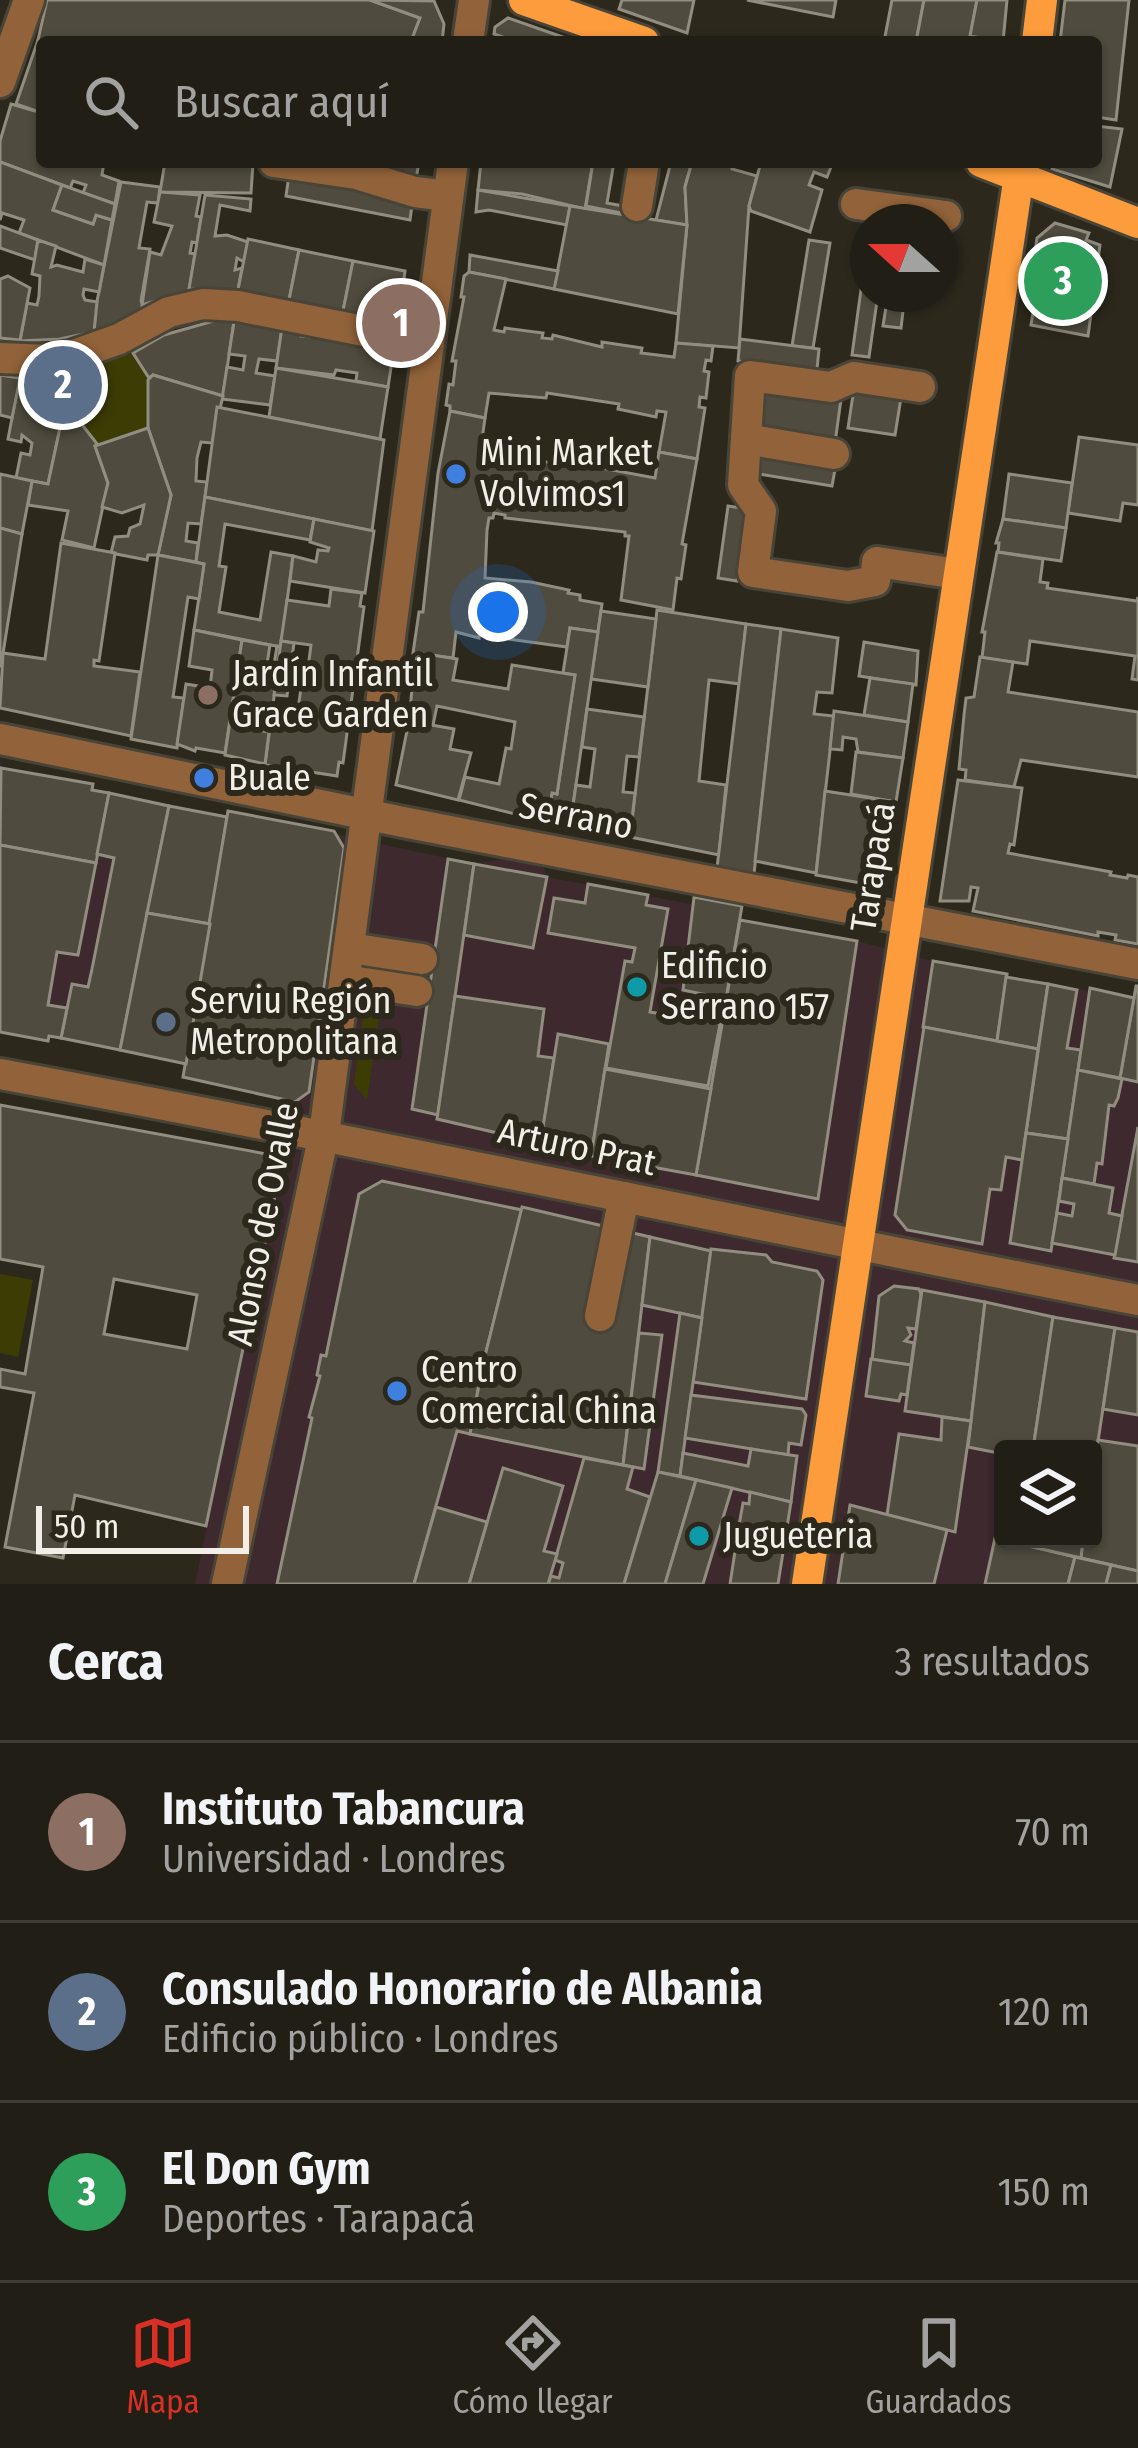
<!DOCTYPE html>
<html lang="es">
<head>
<meta charset="utf-8">
<style>
  body { margin:0; font-family:"Fira Sans Condensed",sans-serif; background:#2d2b22; color:#f1f3f6 }
  .controls { position:absolute; right:36px; bottom:36px; display:grid; overflow:hidden; border-radius:12px; box-shadow:0 3px 9px #0004 }
  .controls button { width:108px; height:108px; display:grid; place-items:center; padding:0; border:0; border-bottom:3px solid #3e3c34; background:#211e15; color:#f1f3f6; font:60px sans-serif }
  .compass { position:absolute; left:850px; top:204px; width:108px; height:108px; border-radius:50%; background:#211e15; box-shadow:0 3px 9px #0004; rotate:291deg }
  .scale { position:absolute; left:36px; bottom:30px; width:213px; box-sizing:border-box; padding-left:12px; border:6px solid #f1efe7; border-top:0; font-size:33px; line-height:42px; white-space:nowrap; color:#f1efe7; -webkit-text-stroke:9px #2c281c; paint-order:stroke }
  .you { position:absolute; left:498px; top:612px; width:42px; height:42px; margin:-30px; border:9px solid #fff; border-radius:50%; background:#1a73e8; box-shadow:0 0 0 18px #1a73e833 }
  .badge { display:grid; place-items:center; width:78px; height:78px; border-radius:50%; background:#d93025; color:#fff; font-size:39px; font-weight:700 }
  .pin { position:absolute; translate:-50% -50%; border:6px solid #fff; box-shadow:0 3px 12px #0006 }
  .list { margin:0; padding:0; list-style:none }
  h2 { display:flex; justify-content:space-between; align-items:center; height:156px; margin:0; padding:0 48px; font-size:51px }
  h2 small { font-size:39px; font-weight:400; color:#a2a2a0 }
  .list li { display:grid; grid-template-columns:78px 1fr auto; gap:36px; align-items:center; box-sizing:border-box; height:180px; padding:0 48px; border-top:3px solid #3e3c34 }
  .list b { display:block; font-size:45px; white-space:nowrap }
  .list p { margin:0; font-size:39px; white-space:nowrap; color:#a2a2a0 }
  .list em { font-size:39px; font-style:normal; color:#a2a2a0 }
  .icon { flex:none; width:66px; height:66px; fill:none; stroke:currentColor; stroke-width:2; stroke-linecap:round; stroke-linejoin:round }
  .map { position:relative; flex:none; width:1138px; height:1584px; overflow:hidden }
  .search { position:absolute; background:#211e15; box-shadow:0 3px 9px #0004; left:36px; right:36px; top:36px; height:132px; display:flex; align-items:center; gap:30px; box-sizing:border-box; padding:0 42px; border-radius:12px; color:#a2a2a0; font-size:45px }
  .sheet { height:696px; background:#211e15 }
  nav { display:flex; justify-content:space-around; align-items:center; box-sizing:border-box; height:168px; border-top:3px solid #3e3c34; background:#211e15; font-size:33px; color:#a2a2a0 }
  nav a { display:grid; justify-items:center; gap:6px }
  nav .on { color:#d93025 }
  .map>svg:first-child { display:block }
</style>
</head>
<body>
<div class="map">
<svg width="1138" height="1584" viewBox="0 0 1138 1584">
  <rect width="100%" height="100%" fill="#2c281c"/>
  <path fill="#3d292e" fill-rule="evenodd" d="M0,764l2,4 91,16v6l76,16 57,11 2,-6 246,53 64,-11 9,24 144,27 3,-7 48,9 -1,14 116,21 76,20 74,13v3l126,21 5,-12v598h-943l99,-482 -111,-25 2,-13 -135,-28 -2,5 -48,-9zM1003,1449h90v90h-90z"/>
  <g fill="#3c3d05">
    <path d="M133,353l17,24 -2,51 -50,17 -29,-37 -5,-33z"/>
    <path d="M366,995l16,2 -15,103 -13,-16z"/>
    <path d="M0,1274l33,6 -15,77 -18,-4z"/>
  </g>
  <g fill="#4f4b3e" stroke="#918d7f" stroke-width="3" fill-rule="evenodd">
    <path d="M47,0h323l50,18 -8,21 7,3h-376l-5,-2z"/>
    <path d="M370,0l64,1 10,23 -2,18 -30,-3 8,-21z"/>
    <path d="M622,0h72l-7,33 -68,-24z"/>
    <path d="M747,0h89l-3,17z"/>
    <path d="M892,0h32l-8,42h-32z"/>
    <path d="M924,0h53l-8,42h-53z"/>
    <path d="M977,0h30l-4,42 -33,-6z"/>
    <path d="M1065,0h64l-13,120 -20,-3v-75h-36z"/>
    <path d="M508,18l69,24h-60l-23,-8 1,-7z"/>
    <path d="M38,40l5,2 -1,71 -26,-9z"/>
    <path d="M11,104l31,9v49h62l-2,13 17,6 -4,23 -32,-11 3,-8 -13,-4 -3,7 -70,-26v-21z"/>
    <path d="M1096,126l26,3 -12,58 -58,-18 1,-3 -6,-2 49,-2z"/>
    <path d="M0,162l62,23 -9,25 40,14 3,-9 16,5 -8,45 -85,-32 5,-13 -22,-7 -2,7z"/>
    <path d="M165,162l88,1 -2,30 -91,-1z"/>
    <path d="M369,162h50l-3,17z"/>
    <path d="M481,162h112l-8,47 -63,-15 -44,-4z"/>
    <path d="M593,162h21l-7,41 16,3 -2,7 -35,-7z"/>
    <path d="M671,162h21l-7,25 2,38 -31,-5z"/>
    <path d="M692,162h42l-2,7 25,7 -8,30 -10,142 -63,-5 11,-118 -2,-38z"/>
    <path d="M761,162h72l-6,15 -13,-5 -5,13 13,5 -12,42 -59,-21 -2,-5z"/>
    <path d="M289,175l62,12 61,18 -2,15 -124,-24z"/>
    <path d="M121,182l39,5 -2,16 -11,-1 -8,46 11,1 -9,52 4,8 -50,24 -3,-7z"/>
    <path d="M62,185l53,19 -3,16 -16,-5 -3,9 -40,-14z"/>
    <path d="M478,190l92,16 -3,19 -78,-15 -13,2z"/>
    <path d="M160,192l40,3 -4,21 5,1 -4,26 -5,-1 -2,11 5,1 -6,37 -47,14 8,-53 11,3 11,-29 -18,-4z"/>
    <path d="M205,195l46,4 -1,12 -30,-6 -5,31 12,-1 21,7 -4,20 -7,-4 -2,12 7,-2 -4,22 -49,-1z"/>
    <path d="M570,206l117,19 -9,89 -124,-25z"/>
    <path d="M1055,223l34,10 -3,7 14,5 -4,30 -17,-2 -3,16 -38,-7 2,-15 -7,-1 4,-28z"/>
    <path d="M0,226l38,14 -3,20 -35,-12z"/>
    <path d="M248,239l51,11 -10,50 -51,-10z"/>
    <path d="M868,239v55h10l-9,63 -17,-2z"/>
    <path d="M38,240l18,6 -5,21 6,-2 26,7 2,-13 19,6 -5,27 -15,-3 -1,6 2,5 12,2 -3,30 -35,7 -39,2 7,-38 10,2 2,-9 1,-20 -8,-2z"/>
    <path d="M809,240l21,3 -17,105 -21,-2z"/>
    <path d="M299,250l54,11 -10,50 -54,-11z"/>
    <path d="M470,255l88,16 -4,18 -85,-17z"/>
    <path d="M353,261l52,10 -5,38 -14,11 -43,-9z"/>
    <path d="M469,272l37,7 -12,51 10,2 1,-4 38,5 -1,5 10,1 1,-4 49,12v-5l40,6 -1,5 33,4 2,-14 37,3 -2,15 -5,-1 -2,11 5,1 -3,26 -6,-1 -1,10 6,1 -8,51 -38,-7 7,-40 -9,-1 -1,6 -38,-8 1,-5 -72,-11 -1,5 -57,-5 -4,25 -35,-7v-5l-4,-1 3,-21 4,1 3,-24h-4l12,-64h-3l3,-21z"/>
    <path d="M8,276l22,12 -10,52 -20,-2v-59z"/>
    <path d="M1038,282l56,10 -6,44 -57,-11z"/>
    <path d="M888,294h17l-4,34 -18,-2z"/>
    <path d="M217,320l17,1 -11,75 -70,-21 -4,3 -16,-25 31,-18z"/>
    <path d="M234,322l48,8 -5,31 -18,-2 -3,14 19,3 -5,29 -48,-6 5,-32 16,3 2,-14 -16,-2z"/>
    <path d="M282,327l20,4 -1,5 36,4 49,14 6,7 -4,26 -32,-6 1,-8 -21,-3 -2,5 -58,-7z"/>
    <path d="M740,339l79,10 -2,20 -79,-8z"/>
    <path d="M276,368l112,19 -8,52 -111,-22z"/>
    <path d="M64,374l5,34 -6,6 -15,70 -32,-6 5,-25 9,2 2,-12 -10,-8 -1,7 -13,-3 12,-63z"/>
    <path d="M0,375l20,3 -8,40 -12,-3z"/>
    <path d="M153,375l70,21 -11,47 -11,-1 -4,16 -1,23 11,1 -2,15 -4,27 -13,-1 -2,18 12,2 -2,19 -38,-7 13,-60 -23,-67v-48z"/>
    <path d="M854,388l47,10 -6,37 -47,-7z"/>
    <path d="M761,392l80,7 -6,44 -80,-11z"/>
    <path d="M217,407l167,33 -12,91 -167,-34z"/>
    <path d="M69,408l29,37 -3,1 13,37 -14,65 -32,-8 6,-29 -40,-6 4,-24 16,3 15,-70z"/>
    <path d="M450,411l35,7 -5,36 9,1 1,-3 96,17v-4l69,13 4,-26 38,7 -15,85 4,1 -5,34 -4,-1 -4,32 -52,-10 8,-64h-4v-4l-120,-14v-3l-11,-2 -1,5h-4l-2,12 -2,48 46,4 38,8 -1,3 12,2v5l22,4 -4,28 -28,-4 -3,19 -88,-12v3l-23,-6 -3,26 -40,-5 6,-41h4l15,-139z"/>
    <path d="M148,428l23,67 -13,60h-10l-1,5 -36,-7 4,-16 13,-1 2,-8 10,-4 4,-19 -22,8 -20,-6 6,-24 -13,-37z"/>
    <path d="M1079,437l59,8v60l-15,-2 -3,18 -52,-8z"/>
    <path d="M762,451l74,13 -4,22 -73,-12z"/>
    <path d="M0,474l32,7 -10,53 -22,-6z"/>
    <path d="M1009,474l63,9 -6,45 -63,-9z"/>
    <path d="M205,497l109,22 -4,21 -85,-16 -6,42 7,1 -7,45 41,8 11,-68 22,4 -12,91 -87,-17 10,-66 -8,-2z"/>
    <path d="M728,506l20,3 -11,72 -19,-3z"/>
    <path d="M314,519l60,12 -9,62 -75,-12 3,-25 23,6 2,-12 10,1 1,-3 -19,-6z"/>
    <path d="M1003,519l63,9 -5,33 -63,-9 1,-9h-3z"/>
    <path d="M0,528l22,6 -21,132h-1z"/>
    <path d="M61,543l54,10 -16,108 -5,-1v6l46,6 -9,64 -131,-28 3,-55 42,6z"/>
    <path d="M997,552l46,7 -3,23 8,1 -1,5 90,13 1,-4v83l-6,-1 3,-23 -105,-15 -3,23 -45,-6 3,-26h-3z"/>
    <path d="M158,555l46,9 -5,35 -11,-2 -15,100 11,1 -7,50 -46,-9z"/>
    <path d="M331,589l31,4 -2,13 4,1 -21,156 -4,-1 -2,14 -72,-11 6,-46 25,4 8,-56 4,1 3,-23 -30,-4 6,-41 42,6z"/>
    <path d="M657,610l89,14 -6,60 -31,-4 -10,101 27,4 -7,70 -89,-18z"/>
    <path d="M601,611l55,8 -8,68 -57,-8z"/>
    <path d="M746,624l35,5 -27,245 -37,-6z"/>
    <path d="M570,628l28,4 -28,194 -23,-4 5,-29 5,1 18,-119 -12,-2z"/>
    <path d="M781,629l57,9 -6,55 -15,-1 -3,22 20,2 -18,157 -61,-12z"/>
    <path d="M194,630l48,10 -17,113 -29,-5 -1,3 -18,-7 9,-60 24,4 2,-18 -23,-4z"/>
    <path d="M242,640l28,5 -3,19 7,1 3,-19 4,1 -8,57 -7,-1 -1,8 7,1 -2,11 -6,-1 -1,9 6,1 -4,32 -40,-9z"/>
    <path d="M281,641l13,2 -7,53 -13,-1z"/>
    <path d="M864,642l54,9 -2,34 -57,-9z"/>
    <path d="M419,653l38,6 -4,21 55,9 4,-24 63,10 -18,119 -5,-1 -5,29 -88,-22 6,-23 34,7 7,-36 5,1 4,-27 -78,-16 -4,19 -24,-4 6,-65z"/>
    <path d="M980,657l33,5 -5,30 130,20v65l-117,-17 -7,27 -49,-7 1,-10 -7,-1 5,-54 2,-17 8,-1z"/>
    <path d="M870,678l43,6 -5,38 -44,-7z"/>
    <path d="M587,709l57,8 -5,40 -12,-1 -4,36 12,1 -5,44 -60,-11 6,-41 14,2 5,-38 -13,-2z"/>
    <path d="M834,711l74,11 -5,36 -45,-6 -2,-13 -13,-2 -1,13 -12,-1z"/>
    <path d="M409,721l45,8 -4,20 21,4 -13,47 -62,-15z"/>
    <path d="M856,752l47,6 -7,44 -45,-8z"/>
    <path d="M1,768l92,16 -1,6 17,3 -13,70 -96,-18z"/>
    <path d="M958,780l64,8 -8,57 -4,-1 -2,9 103,19 -1,3 17,3 1,-3 10,2v67l-23,-4 1,-5 -18,-3v4l-125,-25 5,-23 -7,-1 -2,14h-29z"/>
    <path d="M825,791l71,11 -13,85 -67,-12z"/>
    <path d="M109,793l60,13 -49,244 -59,-12 11,-54 16,3 4,-18 22,-111 -17,-4z"/>
    <path d="M169,806l58,11 -17,107 -63,-11z"/>
    <path d="M228,811l106,20 10,17 -35,244 -14,10 -112,-25z"/>
    <path d="M0,845l96,18 -18,92 -21,-3 -9,53 19,3 -6,30 -12,-2 -1,5 -48,-9z"/>
    <path d="M448,859l26,5 -36,251 -26,-6z"/>
    <path d="M474,864l73,13 -14,71 -69,-13z"/>
    <path d="M588,884l60,11 -2,10 22,4 -18,103 70,12 -12,62 -102,-18 19,-107 7,1 3,-14 -87,-15 6,-35 31,5z"/>
    <path d="M694,897l48,9 -16,93 -43,-9z"/>
    <path d="M147,913l63,11 -24,140 -66,-14z"/>
    <path d="M740,920l117,21 -39,258 -122,-24z"/>
    <path d="M933,961l74,13 -10,67 -74,-14z"/>
    <path d="M1006,977l42,7 -10,65 -41,-8z"/>
    <path d="M1048,984l29,6 -10,58 14,2 -13,89 -42,-6z"/>
    <path d="M1136,986h2v96l-18,-4z"/>
    <path d="M1090,988l44,10 -14,80 -42,-8z"/>
    <path d="M455,996l89,13 -6,47 16,2 -13,85 -104,-24z"/>
    <path d="M924,1027l114,22 -16,111 -16,-3 -5,33 -11,-1 -8,55 -75,-14 -12,-15z"/>
    <path d="M558,1034l51,10 -17,107 -51,-12z"/>
    <path d="M605,1069l106,20 -15,86 -105,-19z"/>
    <path d="M1078,1070l44,9 -4,19 -4,8 -5,-1 -7,59 -5,-1 -3,21 -32,-6z"/>
    <path d="M0,1105l283,52 -77,369 -131,-31 -12,63 -58,-11 29,-154 -34,-6v-18l25,5 18,-107 -43,-8zM114,1279l83,16 -10,54 -83,-15z"/>
    <path d="M1138,1127v135l-24,-4z"/>
    <path d="M1026,1133l42,6 -17,112 -41,-8z"/>
    <path d="M1062,1178l51,10 -4,25 13,3 -7,39 -63,-12 5,-30 15,3 2,-12 -15,-3z"/>
    <path d="M382,1181l140,29 -40,158 -12,66 -13,-3 -43,153h-137l35,-166 -3,-1 11,-41 -3,-1 4,-20 5,1 33,-162z"/>
    <path d="M522,1207l128,30 -27,228 -153,-31 12,-66z"/>
    <path d="M650,1237l61,14 -9,67 -60,-13z"/>
    <path d="M711,1249l55,6 6,7 45,9 6,9 -17,119 -113,-17z"/>
    <path d="M894,1286l25,3 2,5 -5,35 -8,-1 3,7 -6,6 9,2 -3,22 -39,-5 7,-64z"/>
    <path d="M922,1290l63,12 -14,119 -66,-10z"/>
    <path d="M985,1302l68,15 -20,132h-30v5l-35,-7z"/>
    <path d="M680,1313l22,5 -22,158 -22,-4z"/>
    <path d="M1053,1317l62,11 -22,147v-26h-60z"/>
    <path d="M1115,1328l23,4v83l-35,-6z"/>
    <path d="M639,1333l23,2 -18,134 -21,-4z"/>
    <path d="M871,1359l40,6 -4,30 -6,-1 -2,7 -33,-5z"/>
    <path d="M691,1395l111,14 4,6 -5,30 -12,-2 -1,12 -103,-17z"/>
    <path d="M942,1417l29,4 -16,111 -68,-17 12,-81 42,6z"/>
    <path d="M1098,1440l40,6v125l-57,-13 2,-19h10v-64z"/>
    <path d="M751,1449l46,7 -6,46 -111,-26 3,-23 65,13z"/>
    <path d="M584,1458l49,9 -6,22 23,8 -26,87h-76l3,-8 8,2 4,-15 -8,-3z"/>
    <path d="M503,1468l60,18 -19,65 13,3 -9,30h-79z"/>
    <path d="M658,1472l38,8 -31,104h-41z"/>
    <path d="M696,1480l36,8 -29,96h-38z"/>
    <path d="M750,1492l41,10 -13,82h-48l6,-39 6,1 2,-14 -6,-1 5,-28 6,1z"/>
    <path d="M850,1505l97,25 -13,54h-96z"/>
    <path d="M436,1507l51,15 -18,62h-55z"/>
    <path d="M995,1538l80,19 -7,27h-83z"/>
    <path d="M1020,1539h63l-2,19 -61,-14z"/>
    <path d="M1075,1557l36,8 -5,19h-38z"/>
    <path d="M1111,1565l27,6v13h-32z"/>
  </g>
  <g fill="none" stroke-linecap="round" stroke-linejoin="round">
    <defs>
      <g id="minor">
        <path d="M468,42l6,-42"/>
        <path d="M0,82l29,-82"/>
        <path d="M274,162l82,12 59,18 33,4"/>
        <path d="M856,204l90,12"/>
        <path d="M637,206l7,-44"/>
        <path d="M0,358l47,2 24,-4 48,-17 50,-27 34,-8 35,2 191,38"/>
        <path d="M920,387l-66,-10 -23,10 -81,-11 -7,109 18,26 -8,61 95,14 27,-5 2,-19 81,12"/>
        <path d="M746,439l88,15"/>
        <path d="M0,739l403,83 735,142"/>
        <path d="M350,948l72,11"/>
        <path d="M345,980l72,11"/>
        <path d="M0,1074c380,70 758,153 1138,226"/>
        <path d="M600,1316l24,-119"/>
        <path d="M227,1584l97,-450 129,-972"/>
      </g>
      <g id="major">
        <path d="M524,0l120,42"/>
        <path d="M1037,42l5,-42"/>
        <path d="M981,162l157,61"/>
        <path d="M807,1584l214,-1422"/>
      </g>
    </defs>
    <use href="#minor" stroke="#484438" stroke-width="36"/>
    <use href="#major" stroke="#484438" stroke-width="36"/>
    <use href="#minor" stroke="#92633a" stroke-width="30"/>
    <use href="#major" stroke="#fc9c3c" stroke-width="30"/>
  </g>
  <g fill="#3f7fe0" stroke="#2c281c" stroke-width="4.5">
    <circle cx="456" cy="474" r="12"/>
    <circle cx="204" cy="778" r="12"/>
    <circle cx="397" cy="1391" r="12"/>
  </g>
  <circle fill="#8d6e63" stroke="#2c281c" stroke-width="4.5" cx="208" cy="695" r="12"/>
  <g fill="#0f9aa8" stroke="#2c281c" stroke-width="4.5">
    <circle cx="637" cy="987" r="12"/>
    <circle cx="699" cy="1536" r="12"/>
  </g>
  <circle fill="#5c6f8a" stroke="#2c281c" stroke-width="4.5" cx="166" cy="1022" r="12"/>
  <g text-anchor="middle" dominant-baseline="central" stroke-width="12" stroke-linejoin="round" paint-order="stroke">
    <g font-size="36" fill="#f1efe7" stroke="#2c281c" text-anchor="start">
      <text x="480" y="453">Mini Market<tspan x="480" dy="41">Volvimos1</tspan></text>
      <text x="232" y="674">Jardín Infantil<tspan x="232" dy="41">Grace Garden</tspan></text>
      <text x="228" y="778">Buale</text>
      <text x="661" y="966">Edificio<tspan x="661" dy="41">Serrano 157</tspan></text>
      <text x="190" y="1001">Serviu Región<tspan x="190" dy="41">Metropolitana</tspan></text>
      <text x="421" y="1370">Centro<tspan x="421" dy="41">Comercial China</tspan></text>
      <text x="723" y="1536">Jugueteria</text>
    </g>
    <g font-size="36" fill="#f1efe7" stroke="#2c281c">
      <text transform="translate(576 816) rotate(11)">Serrano</text>
      <text transform="translate(873 867) rotate(-81)">Tarapacá</text>
      <text transform="translate(577 1147) rotate(12)">Arturo Prat</text>
      <text transform="translate(263 1224) rotate(-79)">Alonso de Ovalle</text>
    </g>
  </g>
</svg>
<div class="controls">
<button><svg class="icon" aria-label="layers" viewBox="0 0 24 24"><path d="M12 4l9 5-9 5-9-5zM3 14l9 5 9-5"/></svg></button>
</div>
<svg class="compass" viewBox="-18 -18 36 36"><path d="M0-13l5 13h-10z" fill="#e53935"/><path d="M0 13l5-13h-10z" fill="#a2a2a0"/></svg>
<div class="scale">50 m</div>
<div class="you"></div>
<div class="pin badge" style="left:401px;top:323px;background:#8d6e63">1</div>
<div class="pin badge" style="left:63px;top:385px;background:#5c6f8a">2</div>
<div class="pin badge" style="left:1063px;top:281px;background:#2e9e5b">3</div>
<div class="search"><svg class="icon" aria-label="search" viewBox="0 0 24 24"><circle cx="10" cy="10" r="6"/><path d="M15 15l6 6"/></svg>Buscar aquí</div>
</div>
<section class="sheet">
<h2>Cerca<small>3 resultados</small></h2>
<ul class="list">
<li><span class="badge" style="background:#8d6e63">1</span><div><b>Instituto Tabancura</b><p>Universidad · Londres</p></div><em>70 m</em></li>
<li><span class="badge" style="background:#5c6f8a">2</span><div><b>Consulado Honorario de Albania</b><p>Edificio público · Londres</p></div><em>120 m</em></li>
<li><span class="badge" style="background:#2e9e5b">3</span><div><b>El Don Gym</b><p>Deportes · Tarapacá</p></div><em>150 m</em></li>
</ul>
</section>
<nav>
<a class="on"><svg class="icon" aria-label="map" viewBox="0 0 24 24"><path d="M3 6l6-2 6 2 6-2v14l-6 2-6-2-6 2zM9 4v14M15 6v14"/></svg>Mapa</a>
<a><svg class="icon" aria-label="directions" viewBox="0 0 24 24"><path d="M12 3l9 9-9 9-9-9zM9 14v-3h6M13 9l2 2-2 2"/></svg>Cómo llegar</a>
<a><svg class="icon" aria-label="saved" viewBox="0 0 24 24"><path d="M7 4h10v16l-5-4-5 4z"/></svg>Guardados</a>
</nav>
</body>
</html>
